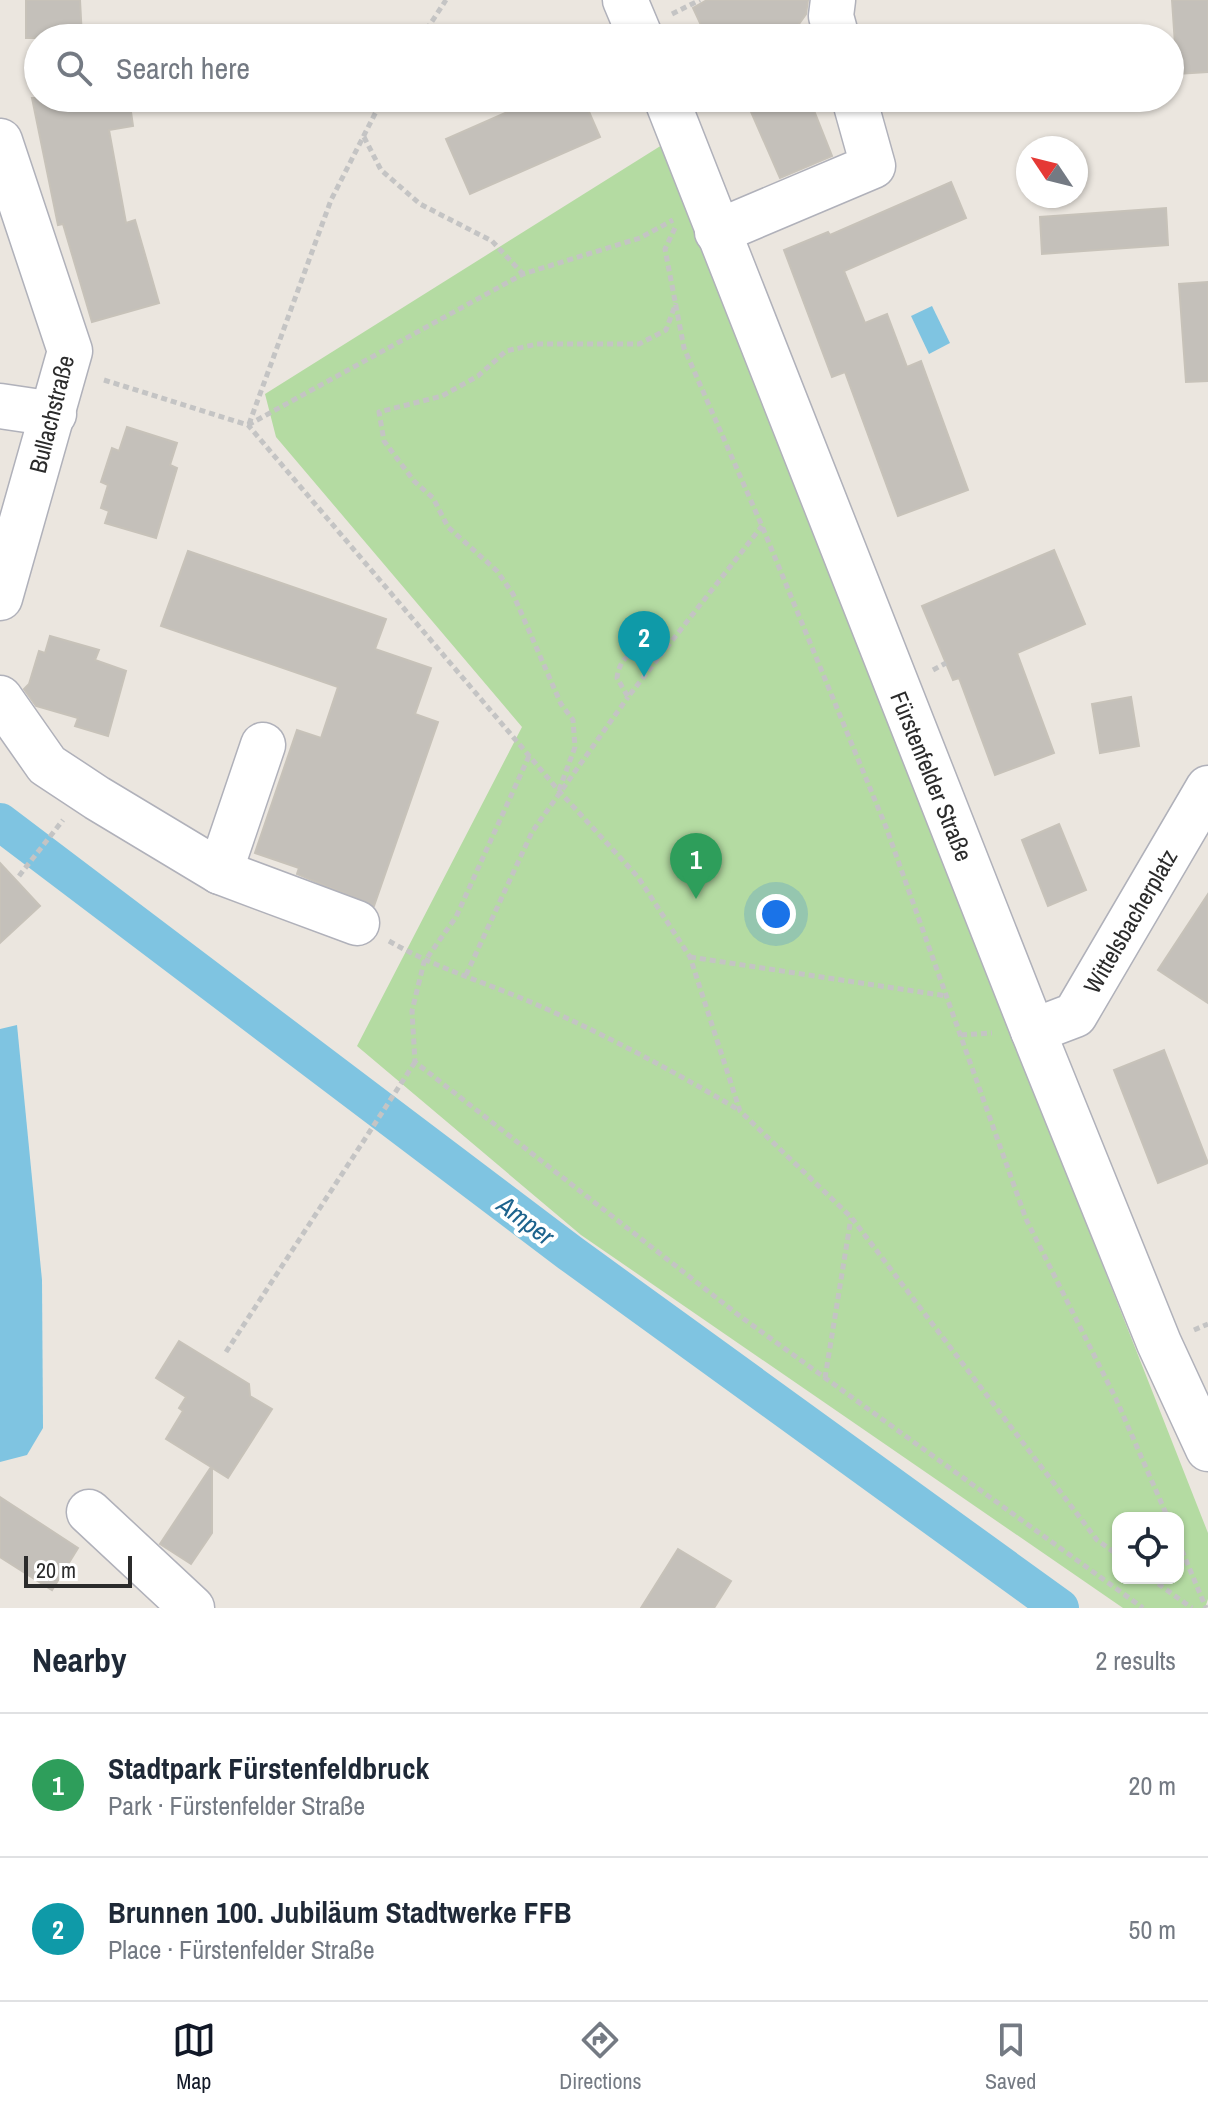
<!DOCTYPE html>
<html lang="en">
<head>
<meta charset="utf-8">
<style>
  body { margin:0; font-family:"Archivo Narrow",sans-serif; background:#f6f6f7; color:#1f2937 }
  .controls { position:absolute; right:24px; bottom:24px; display:grid; overflow:hidden; border-radius:16px; box-shadow:0 2px 6px #0004 }
  .controls button { width:72px; height:72px; display:grid; place-items:center; padding:0; border:0; border-bottom:2px solid #e0e1e3; background:#fff; color:#1f2937; font:40px sans-serif }
  .compass { position:absolute; left:1016px; top:136px; width:72px; height:72px; border-radius:50%; background:#fff; box-shadow:0 2px 6px #0004; rotate:305deg }
  .scale { position:absolute; left:24px; bottom:20px; width:108px; box-sizing:border-box; padding-left:8px; border:4px solid #2b2b2b; border-top:0; font-size:22px; line-height:28px; white-space:nowrap; color:#2b2b2b; -webkit-text-stroke:6px #fff; paint-order:stroke }
  .you { position:absolute; left:776px; top:914px; width:28px; height:28px; margin:-20px; border:6px solid #fff; border-radius:50%; background:#1a73e8; box-shadow:0 0 0 12px #1a73e833 }
  .badge { display:grid; place-items:center; width:52px; height:52px; border-radius:50%; background:#111827; color:#fff; font-size:26px; font-weight:700 }
  .pin { position:absolute; translate:-50% -66px; filter:drop-shadow(0 2px 4px #0008) }
  .pin::after { content:''; position:absolute; top:42px; width:28px; height:24px; background:inherit; clip-path:polygon(0 0,100% 0,50% 100%) }
  .list { margin:0; padding:0; list-style:none }
  h2 { display:flex; justify-content:space-between; align-items:center; height:104px; margin:0; padding:0 32px; font-size:34px }
  h2 small { font-size:26px; font-weight:400; color:#747a83 }
  .list li { display:grid; grid-template-columns:52px 1fr auto; gap:24px; align-items:center; box-sizing:border-box; height:144px; padding:0 32px; border-top:2px solid #e0e1e3 }
  .list b { display:block; font-size:30px; white-space:nowrap }
  .list p { margin:0; font-size:26px; white-space:nowrap; color:#747a83 }
  .list em { font-size:26px; font-style:normal; color:#747a83 }
  .icon { flex:none; width:44px; height:44px; fill:none; stroke:currentColor; stroke-width:2; stroke-linecap:round; stroke-linejoin:round }
  .map { position:relative; flex:none; width:1208px; height:1608px; overflow:hidden }
  .search { position:absolute; background:#fff; box-shadow:0 2px 6px #0004; left:24px; right:24px; top:24px; height:88px; display:flex; align-items:center; gap:20px; box-sizing:border-box; padding:0 28px; border-radius:44px; color:#747a83; font-size:30px }
  .sheet { height:392px; background:#fff }
  nav { display:flex; justify-content:space-around; align-items:center; box-sizing:border-box; height:112px; border-top:2px solid #e0e1e3; background:#fff; font-size:22px; color:#747a83 }
  nav a { display:grid; justify-items:center; gap:4px }
  nav .on { color:#111827 }
  .map>svg:first-child { display:block }
</style>
</head>
<body>
<div class="map">
<svg width="1208" height="1608" viewBox="0 0 1208 1608">
  <rect width="100%" height="100%" fill="#ebe6df"/>
  <path fill="#b4dba2" fill-rule="evenodd" d="M662,145l546,1388v66l-3,9h-82l-542,-373 -224,-189 165,-319 -246,-290 -11,-43zM1118,1518h60v60h-60z"/>
  <g fill="#7fc4e1">
    <path d="M932,306l18,37 -21,11 -18,-38z"/>
    <path d="M17,1025l25,255 1,148 -16,27 -27,7v-433z"/>
  </g>
  <g fill="none" stroke-linecap="round" stroke-linejoin="round">
    <path stroke="#7fc4e1" stroke-width="38" d="M0,822l570,431 490,355"/>
  </g>
  <g fill="#c4c0ba" stroke="#c7c2b9" stroke-width="2">
    <path d="M26,0h54l2,38h-56z"/>
    <path d="M707,0h101l-2,14 -17,24h-82l-14,-30z"/>
    <path d="M1172,0h36v72l-31,2z"/>
    <path d="M32,98h97l4,28 -24,4 17,93 9,-3 24,83 -67,19 -29,-98 -5,1z"/>
    <path d="M516,98h67l17,39 -130,57 -24,-55 73,-32z"/>
    <path d="M745,98h64l23,58 -52,22z"/>
    <path d="M951,182l15,36 -122,53 21,52 22,-9 20,53 14,-6 47,129 -70,26 -53,-144 -13,5 -48,-127 44,-18 2,3z"/>
    <path d="M1166,208l2,37 -126,9 -2,-37z"/>
    <path d="M1208,282v99l-22,1 -7,-98z"/>
    <path d="M127,427l50,16 -7,22 7,3 -21,70 -51,-15 4,-12 -8,-3 7,-23 -7,-3 11,-34 7,3z"/>
    <path d="M1054,550l31,74 -68,29 37,100 -59,22 -36,-97 -6,2 -31,-74z"/>
    <path d="M188,551l198,68 -11,30 56,19 -16,46 23,8 -64,184 -77,-32 2,-6 -44,-15 42,-123 24,8 17,-51 -177,-61z"/>
    <path d="M50,636l49,14 -4,10 31,11 -18,65 -33,-10 3,-8 -42,-12 -12,-17 5,-5 10,-33 6,2z"/>
    <path d="M1131,697l8,49 -39,7 -8,-49z"/>
    <path d="M1059,824l27,66 -38,16 -26,-66z"/>
    <path d="M0,863l40,43 -40,37z"/>
    <path d="M1208,894v109l-50,-33z"/>
    <path d="M1164,1050l44,113 -50,20 -44,-113z"/>
    <path d="M179,1341l70,43 1,12 22,13 -44,69 -16,-10v65l-21,31 -31,-20 51,-77 -45,-28 17,-28 -4,-3 7,-11 -30,-19z"/>
    <path d="M0,1497l78,51 -26,42 -52,-33z"/>
    <path d="M678,1549l53,32 -17,27h-73z"/>
  </g>
  <g fill="none" stroke-linecap="round" stroke-linejoin="round">
    <defs>
      <g id="minor">
        <path d="M625,0l16,38"/>
        <path d="M833,0l-2,16 6,22"/>
        <path d="M666,98l367,933 126,312 49,106"/>
        <path d="M0,141l70,210 -70,247"/>
        <path d="M717,232l156,-66 -19,-68"/>
        <path d="M0,406l54,8"/>
        <path d="M0,698l47,67 50,33 123,74 137,51"/>
        <path d="M220,872l43,-127"/>
        <path d="M1033,1031l42,-16 133,-227"/>
        <path d="M89,1512l103,96"/>
      </g>
    </defs>
    <use href="#minor" stroke="#b0b1ba" stroke-width="47"/>
    <g stroke="#c4c4c4" stroke-width="5" stroke-dasharray="6 4" stroke-linecap="butt">
      <path d="M672,14l28,-14"/>
      <path d="M421,38l25,-38"/>
      <path d="M364,137l17,33 39,34 72,37 31,33"/>
      <path d="M675,228l-10,21 19,99 78,178 124,301 140,392 90,180 52,119"/>
      <path d="M104,380l144,45 311,366 79,86 52,80 50,154 111,106 246,323 21,15"/>
      <path d="M249,424l82,-224 52,-102"/>
      <path d="M248,425l275,-151 117,-36 33,-18"/>
      <path d="M644,650l16,6 -32,41 -11,-19c2,-16 10,-26 27,-28z"/>
      <path d="M660,656l102,-130"/>
      <path d="M933,670l13,-7"/>
      <path d="M529,756l-73,161 -32,45 -12,49 3,51 326,255 402,291"/>
      <path d="M559,790l16,-43 -2,-27 -12,-16 -48,-110 -16,-23 -49,-44 -15,-29 -19,-17 -30,-40 -5,-29 63,-16 36,-20 28,-25 31,-7h102l27,-14 10,-27"/>
      <path d="M19,876l44,-56"/>
      <path d="M389,941c48,28 102,43 153,66 68,30 133,65 197,103"/>
      <path d="M690,957l257,39"/>
      <path d="M466,975l66,-143 96,-135"/>
      <path d="M961,1035l31,-2"/>
      <path d="M1194,1330l14,-6"/>
      <path d="M226,1352l189,-290"/>
      <path d="M825,1378l26,-160"/>
      <path d="M1178,1541l28,67"/>
      <path d="M1150,1578l42,30"/>
    </g>
    <use href="#minor" stroke="#fff" stroke-width="44"/>
  </g>
  <g text-anchor="middle" dominant-baseline="central" stroke-width="8" stroke-linejoin="round" paint-order="stroke">
    <g font-size="24" fill="#2b2b2b" stroke="#fff">
      <text transform="translate(51 414) rotate(-76)">Bullachstraße</text>
      <text transform="translate(932 776) rotate(68)">Fürstenfelder Straße</text>
      <text transform="translate(1130 921) rotate(-60)">Wittelsbacherplatz</text>
    </g>
    <g font-size="26" font-style="italic" fill="#1d638d" stroke="#fff">
      <text transform="translate(526 1220) rotate(37)">Amper</text>
    </g>
  </g>
</svg>
<div class="controls">
<button><svg class="icon" aria-label="locate" viewBox="0 0 24 24"><circle cx="12" cy="12" r="6"/><path d="M12 2v4M12 18v4M2 12h4M18 12h4"/></svg></button>
</div>
<svg class="compass" viewBox="-18 -18 36 36"><path d="M0-13l5 13h-10z" fill="#e53935"/><path d="M0 13l5-13h-10z" fill="#747a83"/></svg>
<div class="scale">20 m</div>
<div class="you"></div>
<div class="pin badge" style="left:696px;top:899px;background:#2e9e5b">1</div>
<div class="pin badge" style="left:644px;top:677px;background:#0f9aa8">2</div>
<div class="search"><svg class="icon" aria-label="search" viewBox="0 0 24 24"><circle cx="10" cy="10" r="6"/><path d="M15 15l6 6"/></svg>Search here</div>
</div>
<section class="sheet">
<h2>Nearby<small>2 results</small></h2>
<ul class="list">
<li><span class="badge" style="background:#2e9e5b">1</span><div><b>Stadtpark Fürstenfeldbruck</b><p>Park · Fürstenfelder Straße</p></div><em>20 m</em></li>
<li><span class="badge" style="background:#0f9aa8">2</span><div><b>Brunnen 100. Jubiläum Stadtwerke FFB</b><p>Place · Fürstenfelder Straße</p></div><em>50 m</em></li>
</ul>
</section>
<nav>
<a class="on"><svg class="icon" aria-label="map" viewBox="0 0 24 24"><path d="M3 6l6-2 6 2 6-2v14l-6 2-6-2-6 2zM9 4v14M15 6v14"/></svg>Map</a>
<a><svg class="icon" aria-label="directions" viewBox="0 0 24 24"><path d="M12 3l9 9-9 9-9-9zM9 14v-3h6M13 9l2 2-2 2"/></svg>Directions</a>
<a><svg class="icon" aria-label="saved" viewBox="0 0 24 24"><path d="M7 4h10v16l-5-4-5 4z"/></svg>Saved</a>
</nav>
</body>
</html>
